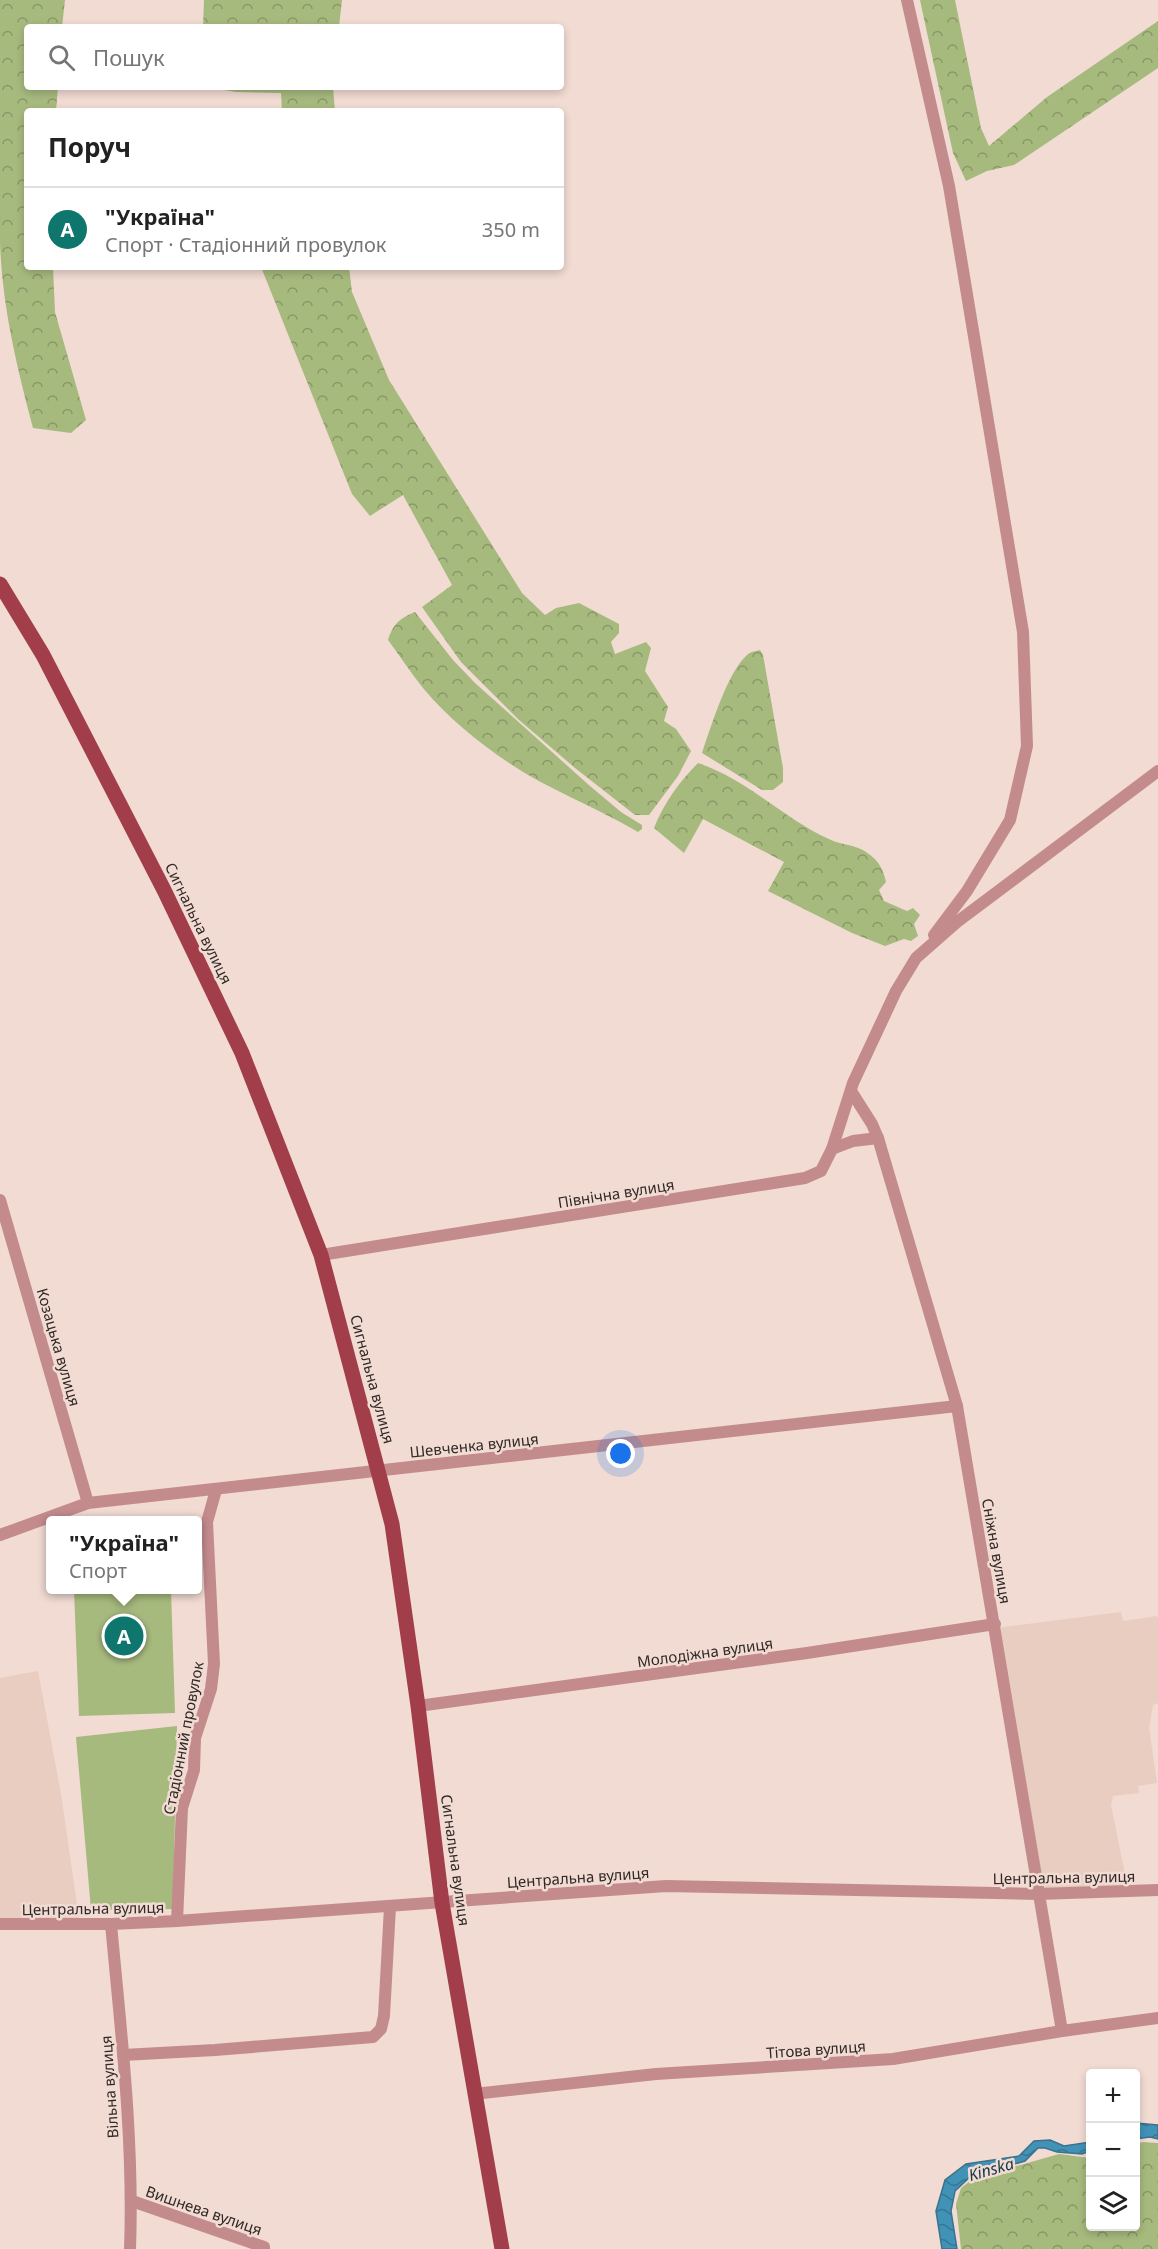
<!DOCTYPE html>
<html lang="uk">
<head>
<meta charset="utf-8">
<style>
  body { margin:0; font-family:"Noto Sans",sans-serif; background:#f6f6f6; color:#222 }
  .controls { position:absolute; right:18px; bottom:18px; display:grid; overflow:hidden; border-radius:6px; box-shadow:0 3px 9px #0003 }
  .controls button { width:54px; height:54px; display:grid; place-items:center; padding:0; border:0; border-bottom:2px solid #e0e0e0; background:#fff; color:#222; font:30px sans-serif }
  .you { position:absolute; left:621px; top:1454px; width:21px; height:21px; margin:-15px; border:4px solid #fff; border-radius:50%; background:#1a73e8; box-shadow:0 0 0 9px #1a73e833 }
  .badge { display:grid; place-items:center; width:39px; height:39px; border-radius:50%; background:#0f766e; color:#fff; font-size:20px; font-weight:700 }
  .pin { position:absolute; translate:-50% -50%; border:3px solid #fff; box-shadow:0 2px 6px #0006 }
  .popup { position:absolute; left:46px; top:1516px; width:156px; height:78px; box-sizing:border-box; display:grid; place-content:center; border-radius:6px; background:#fff; filter:drop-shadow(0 2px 4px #0005); font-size:20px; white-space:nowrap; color:#767676 }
  .popup b { font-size:22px; color:#222 }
  .popup::after { content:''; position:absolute; left:50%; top:100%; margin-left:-12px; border:12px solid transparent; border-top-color:#fff }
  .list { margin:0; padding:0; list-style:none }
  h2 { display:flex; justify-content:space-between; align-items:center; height:78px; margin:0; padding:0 24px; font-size:26px }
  h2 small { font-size:20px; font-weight:400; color:#767676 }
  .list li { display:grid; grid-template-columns:39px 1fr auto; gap:18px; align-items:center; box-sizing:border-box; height:84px; padding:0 24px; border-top:2px solid #e0e0e0 }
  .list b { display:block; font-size:22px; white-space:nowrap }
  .list p { margin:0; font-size:20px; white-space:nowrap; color:#767676 }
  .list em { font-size:20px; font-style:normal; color:#767676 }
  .icon { flex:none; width:33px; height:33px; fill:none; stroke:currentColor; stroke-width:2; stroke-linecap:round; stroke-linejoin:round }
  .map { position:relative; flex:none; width:1158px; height:2249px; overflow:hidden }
  .search { position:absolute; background:#fff; box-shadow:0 3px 9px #0003; left:24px; top:24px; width:540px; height:66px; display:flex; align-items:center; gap:15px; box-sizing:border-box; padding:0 21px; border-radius:6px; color:#767676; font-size:22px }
  .panel { position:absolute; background:#fff; box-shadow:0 3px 9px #0003; left:24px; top:108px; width:540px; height:162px; border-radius:6px }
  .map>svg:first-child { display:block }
</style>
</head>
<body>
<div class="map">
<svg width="1158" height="2249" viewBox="0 0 1158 2249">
  <defs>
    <pattern id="forest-crowns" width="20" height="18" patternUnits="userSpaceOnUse" patternTransform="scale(1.5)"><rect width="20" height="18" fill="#a7ba7e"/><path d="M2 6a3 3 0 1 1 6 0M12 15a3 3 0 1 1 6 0" fill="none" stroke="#899767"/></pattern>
    <pattern id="water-waves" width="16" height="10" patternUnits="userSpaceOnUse" patternTransform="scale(1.5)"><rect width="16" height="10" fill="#4092b6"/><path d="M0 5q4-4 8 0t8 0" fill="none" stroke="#367794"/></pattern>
  </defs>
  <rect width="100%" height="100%" fill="#f1dbd3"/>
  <g fill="#e9cdc1">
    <path d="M1121,1612l2,9 34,-5 1,3v84l-5,2 -4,23 8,55 -19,3 1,7 -26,3 -2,9 17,84 -89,3 -43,-264z"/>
    <path d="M38,1671l23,123 19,131 -80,-1v-246z"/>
  </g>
  <g fill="#a7ba7e">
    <path d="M74,1590h97l4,123 -96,3z"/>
    <path d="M177,1726l-4,183 -82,1 -15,-173z"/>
  </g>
  <g fill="url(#forest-crowns)">
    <path d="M0,0h65l-3,27h-35v60h31l-2,24h-29v156h26l2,45 31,108 -15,13 -38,-5c-16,-60 -31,-122 -33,-185 0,-81 0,-162 0,-243z"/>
    <path d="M204,0h138l-3,27h-136z"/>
    <path d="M920,0h35l26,128 8,18 58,-49 111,-76v47l-144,97 -27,6 -21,10 -13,-28z"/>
    <path d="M206,87h127l2,24h-53l-1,-18 -45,-1z"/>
    <path d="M261,267h88l3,25 37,88 133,213 23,22 11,-7 23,-5 40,21v9l-8,9 4,12 31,-12 5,6 -6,23 23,36 -4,14 12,8 15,22 -13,25 -29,39h-14l-60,-47 -56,-48 -58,-58 -39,-55 30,-22 -49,-90 -33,21 -18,-22z"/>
    <path d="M415,612l38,48 22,23 115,103 31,26 21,13v4l-4,3c-42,-25 -89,-42 -129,-69 -31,-21 -62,-46 -86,-75 -12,-15 -23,-32 -35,-48 5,-16 12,-22 27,-28z"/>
    <path d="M760,650l3,5 20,113v14l-10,8h-11l-60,-37c9,-26 25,-80 45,-98 3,-3 9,-4 13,-5z"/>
    <path d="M698,763c49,16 86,56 133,77 11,5 26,5 35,12 12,8 17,16 20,30l-7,8 5,11 23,10 6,-3 7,7 -6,9 4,12 -7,5 -7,-2 -19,7 -33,-13 -84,-42 16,-29 -81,-43 -19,34 -30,-25c10,-25 25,-46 44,-65z"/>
    <path d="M1143,2142l15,1v106h-197l-5,-45 5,-16 13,-10 85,-24 31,4v68h46v-82z"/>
  </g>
  <g fill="url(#water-waves)" stroke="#3c728b" stroke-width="1.5">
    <path d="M1136,2123l22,2v14l-8,-2 -14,2z"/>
    <path d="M1050,2140l14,6 26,-4v9l-8,3 -25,-2 -12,-4h-7l-13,13 -55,16 -15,14 -4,20 6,38h-15l-6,-38 9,-31 21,-16 53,-8 15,-15z"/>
  </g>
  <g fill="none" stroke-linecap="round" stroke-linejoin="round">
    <g stroke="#c48b8d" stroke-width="12">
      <path d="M907,0l42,186 74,446 4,114 -17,74 -43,71 -33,44"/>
      <path d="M851,1091l21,33 6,14 79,268 105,625"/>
      <path d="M832,1149l21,-8 25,-3"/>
      <path d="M0,1200l88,303"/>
      <path d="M321,1255l484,-77 16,-7 11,-22 21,-66 43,-92 20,-33 41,-36 201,-151"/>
      <path d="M0,1535l88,-32 869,-97"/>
      <path d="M418,1706l389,-53 188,-29"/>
      <path d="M177,1921l5,-113 12,-38 1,-32 16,-49 3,-25 -7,-142 9,-32"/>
      <path d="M0,1924h111l66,-3 489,-35 372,8 120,-4"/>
      <path d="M111,1924c10,108 23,217 19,325"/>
      <path d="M123,2055l92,-5 158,-13 8,-8 3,-13 6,-109"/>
      <path d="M474,2094l182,-20 237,-15 169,-28 96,-13"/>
      <path d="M132,2201l132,46v2"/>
    </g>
    <path stroke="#a23e49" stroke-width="15" d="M0,584l43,71 121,235 78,163 79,202 71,269 26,182 24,197 60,346"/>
  </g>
  <g text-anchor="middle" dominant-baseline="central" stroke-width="5" stroke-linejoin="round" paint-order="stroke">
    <g font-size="15" fill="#312926" stroke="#f1dbd3">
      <text transform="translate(199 923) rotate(64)">Сигнальна вулиця</text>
      <text transform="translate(616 1193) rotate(-9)">Північна вулиця</text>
      <text transform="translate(59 1347) rotate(74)">Козацька вулиця</text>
      <text transform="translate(373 1379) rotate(75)">Сигнальна вулиця</text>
      <text transform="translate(474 1445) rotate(-6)">Шевченка вулиця</text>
      <text transform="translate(997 1551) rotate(80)">Сніжна вулиця</text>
      <text transform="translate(705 1652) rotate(-8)">Молодіжна вулиця</text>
      <text transform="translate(183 1738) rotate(-79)">Стадіонний провулок</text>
      <text transform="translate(456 1860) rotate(82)">Сигнальна вулиця</text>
      <text transform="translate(578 1877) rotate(-4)">Центральна вулиця</text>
      <text transform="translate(1064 1877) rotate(-1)">Центральна вулиця</text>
      <text transform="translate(93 1908) rotate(-1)">Центральна вулиця</text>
      <text transform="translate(816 2049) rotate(-4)">Тітова вулиця</text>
      <text transform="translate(109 2087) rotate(-94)">Вільна вулиця</text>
      <text transform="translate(204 2210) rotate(19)">Вишнева вулиця</text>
    </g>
    <g font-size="16" font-style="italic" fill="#133848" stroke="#f1dbd3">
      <text transform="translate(991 2169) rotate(-16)">Kinska</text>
    </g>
  </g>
</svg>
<div class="controls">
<button>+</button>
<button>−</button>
<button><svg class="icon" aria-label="layers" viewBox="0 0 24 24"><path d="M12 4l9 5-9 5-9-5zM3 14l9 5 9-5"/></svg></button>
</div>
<div class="you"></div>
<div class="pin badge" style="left:124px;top:1636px">A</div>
<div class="popup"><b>&quot;Україна&quot;</b>Спорт</div>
<div class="search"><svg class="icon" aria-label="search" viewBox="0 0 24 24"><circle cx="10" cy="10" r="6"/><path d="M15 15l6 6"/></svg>Пошук</div>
<section class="panel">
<h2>Поруч<small></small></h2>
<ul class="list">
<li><span class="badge">A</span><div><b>&quot;Україна&quot;</b><p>Спорт · Стадіонний провулок</p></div><em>350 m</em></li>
</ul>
</section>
</div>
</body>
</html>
